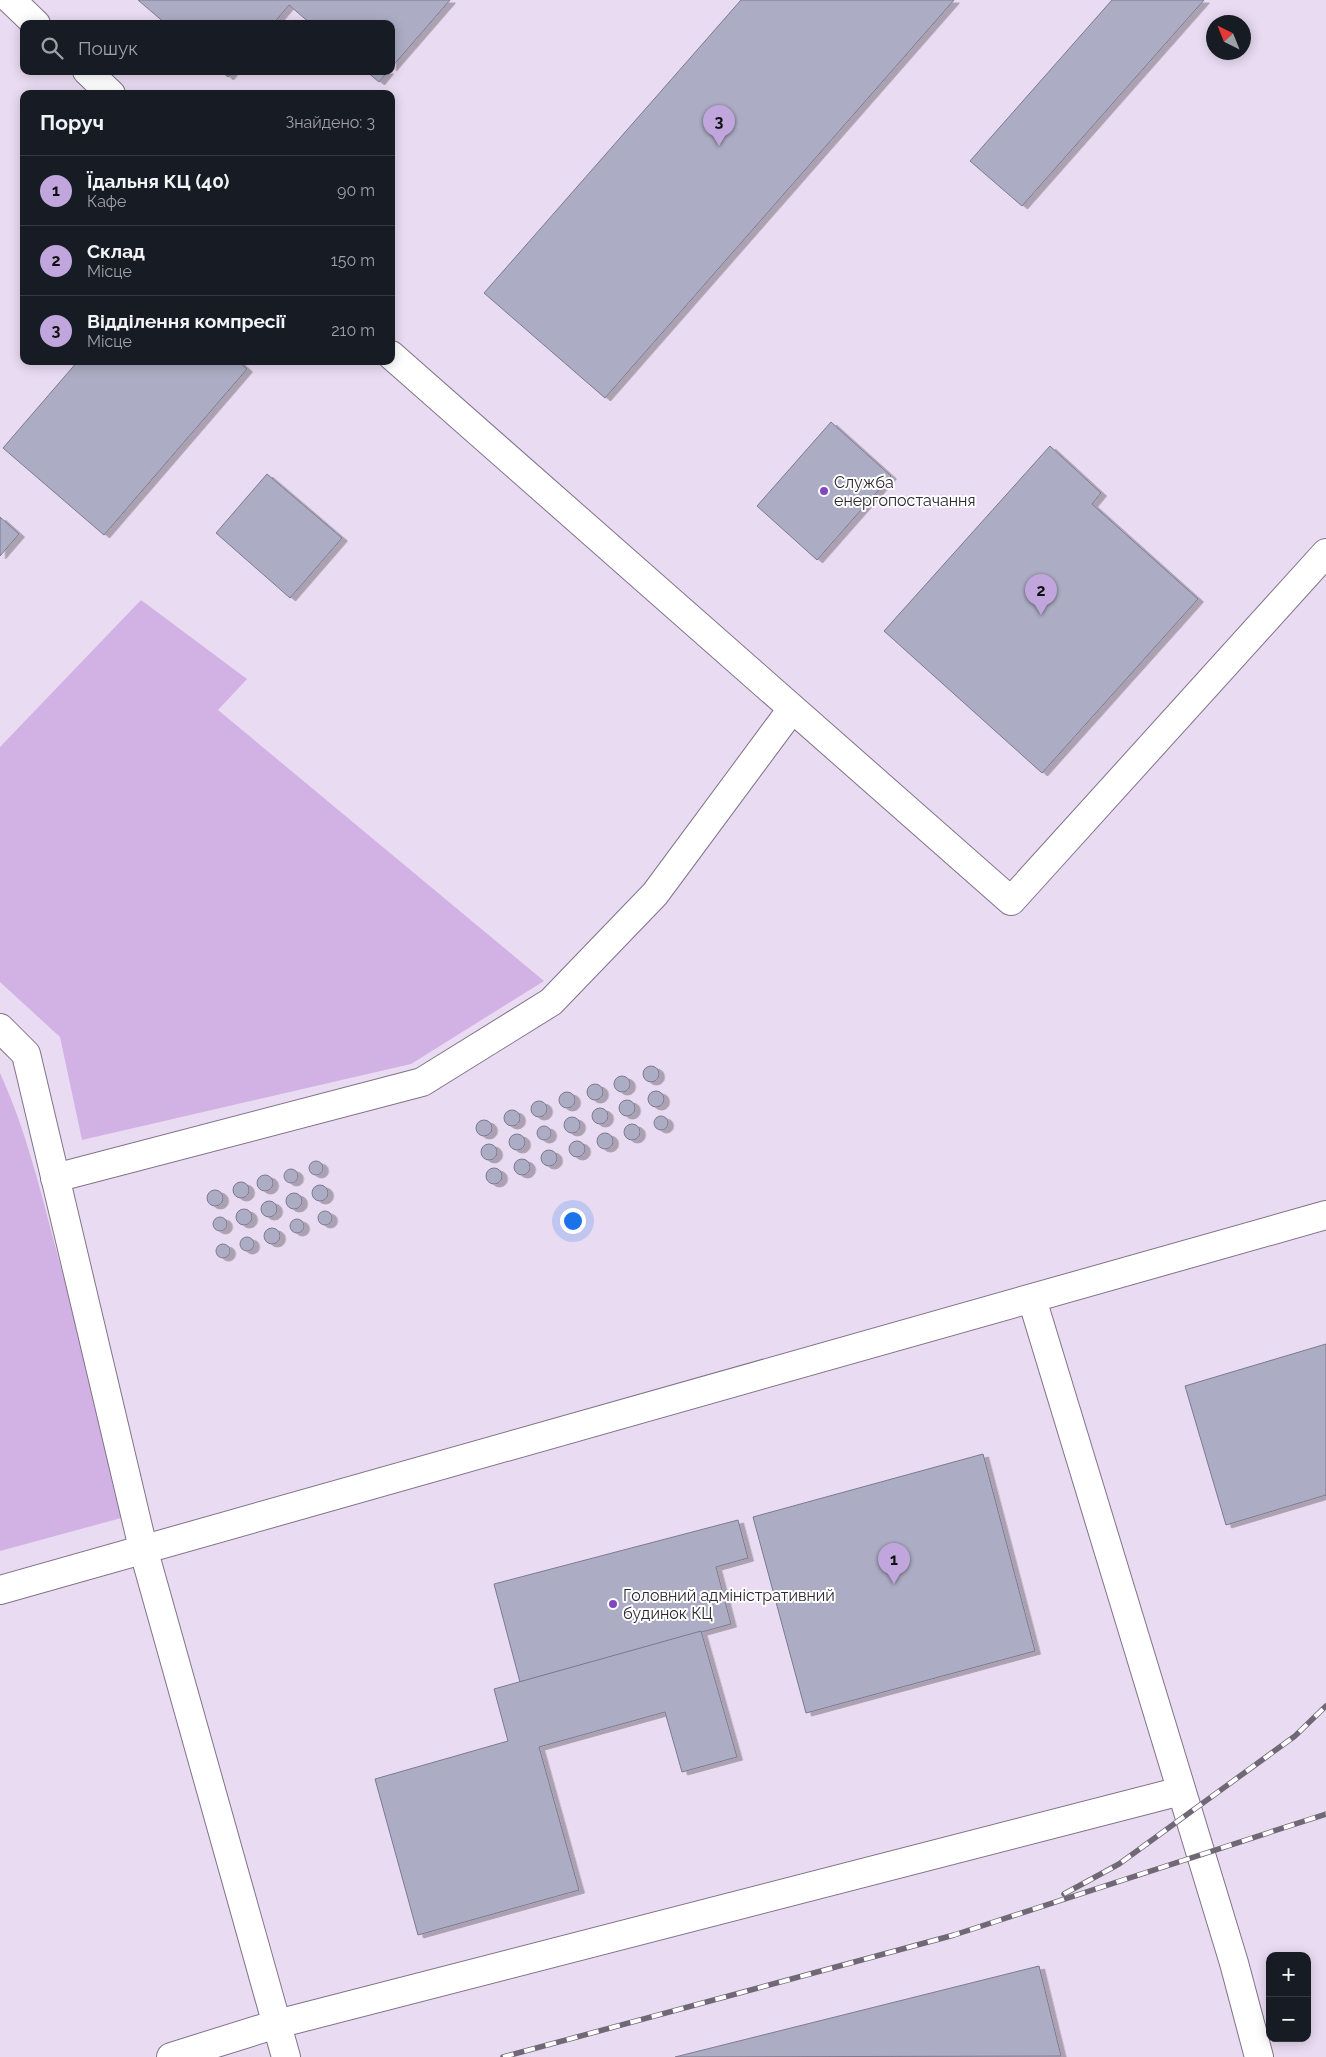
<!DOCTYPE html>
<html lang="uk">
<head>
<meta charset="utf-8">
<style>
  body { margin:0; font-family:Raleway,sans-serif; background:#20242c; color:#f1f3f6 }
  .controls { position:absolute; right:15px; bottom:15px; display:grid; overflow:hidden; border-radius:10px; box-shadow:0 2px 12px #0003 }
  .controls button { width:45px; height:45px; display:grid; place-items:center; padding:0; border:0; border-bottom:1px solid #363941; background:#171b24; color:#f1f3f6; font:25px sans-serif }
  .compass { position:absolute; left:1206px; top:15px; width:45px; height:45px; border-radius:50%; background:#171b24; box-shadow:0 2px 12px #0003; rotate:317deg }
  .you { position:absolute; left:572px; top:1220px; width:18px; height:18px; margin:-12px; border:4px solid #fff; border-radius:50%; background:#1a73e8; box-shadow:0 0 0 8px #1a73e833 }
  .badge { display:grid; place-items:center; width:32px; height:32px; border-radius:50%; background:#c0a6dc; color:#111; font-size:16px; font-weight:700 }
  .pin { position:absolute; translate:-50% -41px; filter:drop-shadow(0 1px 2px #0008) }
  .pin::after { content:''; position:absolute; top:26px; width:18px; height:15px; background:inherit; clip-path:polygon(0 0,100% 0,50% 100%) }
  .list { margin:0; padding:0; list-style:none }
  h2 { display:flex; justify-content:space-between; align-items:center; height:65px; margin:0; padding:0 20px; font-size:21px }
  h2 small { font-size:16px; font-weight:400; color:#9ea1a6 }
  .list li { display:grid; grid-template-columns:32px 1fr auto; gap:15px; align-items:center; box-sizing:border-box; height:70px; padding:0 20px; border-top:1px solid #363941 }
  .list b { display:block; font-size:19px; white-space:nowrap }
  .list p { margin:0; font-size:16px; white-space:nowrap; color:#9ea1a6 }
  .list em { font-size:16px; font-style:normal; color:#9ea1a6 }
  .icon { flex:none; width:28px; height:28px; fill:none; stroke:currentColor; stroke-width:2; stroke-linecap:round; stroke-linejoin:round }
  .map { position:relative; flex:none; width:1326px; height:2057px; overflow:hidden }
  .search { position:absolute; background:#171b24; box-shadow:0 2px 12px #0003; left:20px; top:20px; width:375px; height:55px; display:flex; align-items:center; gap:12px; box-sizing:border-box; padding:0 18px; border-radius:10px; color:#9ea1a6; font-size:19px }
  .panel { position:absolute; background:#171b24; box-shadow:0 2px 12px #0003; left:20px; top:90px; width:375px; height:275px; border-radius:10px }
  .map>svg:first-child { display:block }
</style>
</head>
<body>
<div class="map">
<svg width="1326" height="2057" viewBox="0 0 1326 2057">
  <defs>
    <filter id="shadow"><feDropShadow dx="5.5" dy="3" stdDeviation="0" flood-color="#0004"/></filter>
  </defs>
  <rect width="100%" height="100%" fill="#e9dbf2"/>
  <g fill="#d2b2e4">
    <path d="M141,600l106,79 -29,31 326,271 -133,83 -329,76 -22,-103 -60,-55v-235z"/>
    <path d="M0,1073c27,59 42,124 59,187 23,85 46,171 66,257l-125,34z"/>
  </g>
  <g fill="#acacc4" stroke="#7b7a91" filter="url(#shadow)">
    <path d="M138,0h312l-59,68v-44h-80l-22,-19 -16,19h-107z"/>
    <path d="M741,0h213l-349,398 -121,-105z"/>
    <path d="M1112,0h92l-182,206 -52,-45z"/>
    <path d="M221,71h12l-5,6z"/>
    <path d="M366,71h22l-9,11z"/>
    <path d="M78,361h160l9,8 -143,166 -101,-87z"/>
    <path d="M831,422l60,54 -74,84 -60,-54z"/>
    <path d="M1050,446l51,47 -9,11 106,95 -156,174 -158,-142z"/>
    <path d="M267,474l75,64 -52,60 -74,-65z"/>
    <path d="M0,517l19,17 -19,22z"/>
    <circle cx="651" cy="1074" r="8"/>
    <circle cx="622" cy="1084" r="8"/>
    <circle cx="595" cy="1092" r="8"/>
    <circle cx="656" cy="1099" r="8"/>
    <circle cx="567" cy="1100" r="8"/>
    <circle cx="627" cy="1108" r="8"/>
    <circle cx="539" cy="1109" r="8"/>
    <circle cx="600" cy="1116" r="8"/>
    <circle cx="512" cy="1118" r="8"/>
    <circle cx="661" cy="1123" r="7"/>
    <circle cx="572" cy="1125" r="8"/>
    <circle cx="484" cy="1128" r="8"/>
    <circle cx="632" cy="1132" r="8"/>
    <circle cx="544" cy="1133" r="7"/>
    <circle cx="605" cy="1141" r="8"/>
    <circle cx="517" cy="1142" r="8"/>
    <circle cx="577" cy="1149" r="8"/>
    <circle cx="489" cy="1152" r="8"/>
    <circle cx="549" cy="1158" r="8"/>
    <circle cx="522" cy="1167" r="8"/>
    <circle cx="316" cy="1168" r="7"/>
    <circle cx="494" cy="1176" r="8"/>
    <circle cx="291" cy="1176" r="7"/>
    <circle cx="265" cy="1183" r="8"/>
    <circle cx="241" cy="1190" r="8"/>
    <circle cx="320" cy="1193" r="8"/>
    <circle cx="215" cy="1198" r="8"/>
    <circle cx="294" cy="1201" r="8"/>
    <circle cx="269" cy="1209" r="8"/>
    <circle cx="244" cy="1217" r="8"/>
    <circle cx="325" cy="1218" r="7"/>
    <circle cx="220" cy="1224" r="7"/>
    <circle cx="297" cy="1226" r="7"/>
    <circle cx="272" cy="1236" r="8"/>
    <circle cx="247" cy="1244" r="7"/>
    <circle cx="223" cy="1251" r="7"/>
    <path d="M1326,1344v151l-100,30 -41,-139z"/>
    <path d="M983,1454l52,197 -229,62 -53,-196z"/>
    <path d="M738,1520l10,38 -32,9 15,57 -211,58 -26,-98z"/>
    <path d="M701,1631l36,126 -55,15 -17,-60 -126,35 40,143 -161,45 -43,-156 133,-38 -14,-52z"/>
    <path d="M1039,1966l22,90 -386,1z"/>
  </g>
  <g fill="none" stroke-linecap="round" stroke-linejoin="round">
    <defs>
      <g id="minor">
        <path d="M11,0l25,24"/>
        <path d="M87,71l24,23"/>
        <path d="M391,355l620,546 315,-348"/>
        <path d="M0,1028l26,26 117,494 143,509"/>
        <path d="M55,1178l367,-96 129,-80 104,-108 137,-185"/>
        <path d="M1032,1299l202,664 25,94"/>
        <path d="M0,1590l1326,-375"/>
        <path d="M171,2057l106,-33 904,-233"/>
      </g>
    </defs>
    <use href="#minor" stroke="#807388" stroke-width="30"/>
    <use href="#minor" stroke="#fff" stroke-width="28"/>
    <defs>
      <g id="rail">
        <path d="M1064,1894l55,-30 176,-128 31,-30"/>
        <path d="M503,2057l451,-122 372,-121"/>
      </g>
    </defs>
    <use href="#rail" stroke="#716876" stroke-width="5.5"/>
    <use href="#rail" stroke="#fff" stroke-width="4" stroke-dasharray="11" stroke-linecap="butt"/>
  </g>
  <g fill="#8347bd" stroke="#fff" stroke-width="2">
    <circle cx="824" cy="491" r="5"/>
    <circle cx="613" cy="1604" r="5"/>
  </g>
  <g text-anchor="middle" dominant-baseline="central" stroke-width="4" stroke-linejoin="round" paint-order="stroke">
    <g font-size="16" fill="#2d2730" stroke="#fff" text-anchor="start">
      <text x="834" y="482">Служба<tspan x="834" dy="18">енергопостачання</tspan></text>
      <text x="623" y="1595">Головний адміністративний<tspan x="623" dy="18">будинок КЦ</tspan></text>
    </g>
  </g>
</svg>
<div class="controls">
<button>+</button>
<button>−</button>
</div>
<svg class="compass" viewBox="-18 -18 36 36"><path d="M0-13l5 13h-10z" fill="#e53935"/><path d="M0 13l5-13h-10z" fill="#9ea1a6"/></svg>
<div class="you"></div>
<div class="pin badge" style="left:894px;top:1584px">1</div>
<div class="pin badge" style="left:1041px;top:615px">2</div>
<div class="pin badge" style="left:719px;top:146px">3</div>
<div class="search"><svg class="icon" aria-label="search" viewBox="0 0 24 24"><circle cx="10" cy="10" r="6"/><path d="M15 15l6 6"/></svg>Пошук</div>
<section class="panel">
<h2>Поруч<small>Знайдено: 3</small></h2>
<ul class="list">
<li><span class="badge">1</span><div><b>Їдальня КЦ (40)</b><p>Кафе</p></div><em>90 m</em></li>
<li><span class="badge">2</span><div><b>Склад</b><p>Місце</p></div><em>150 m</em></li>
<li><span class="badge">3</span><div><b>Відділення компресії</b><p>Місце</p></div><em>210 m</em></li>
</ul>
</section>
</div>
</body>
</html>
